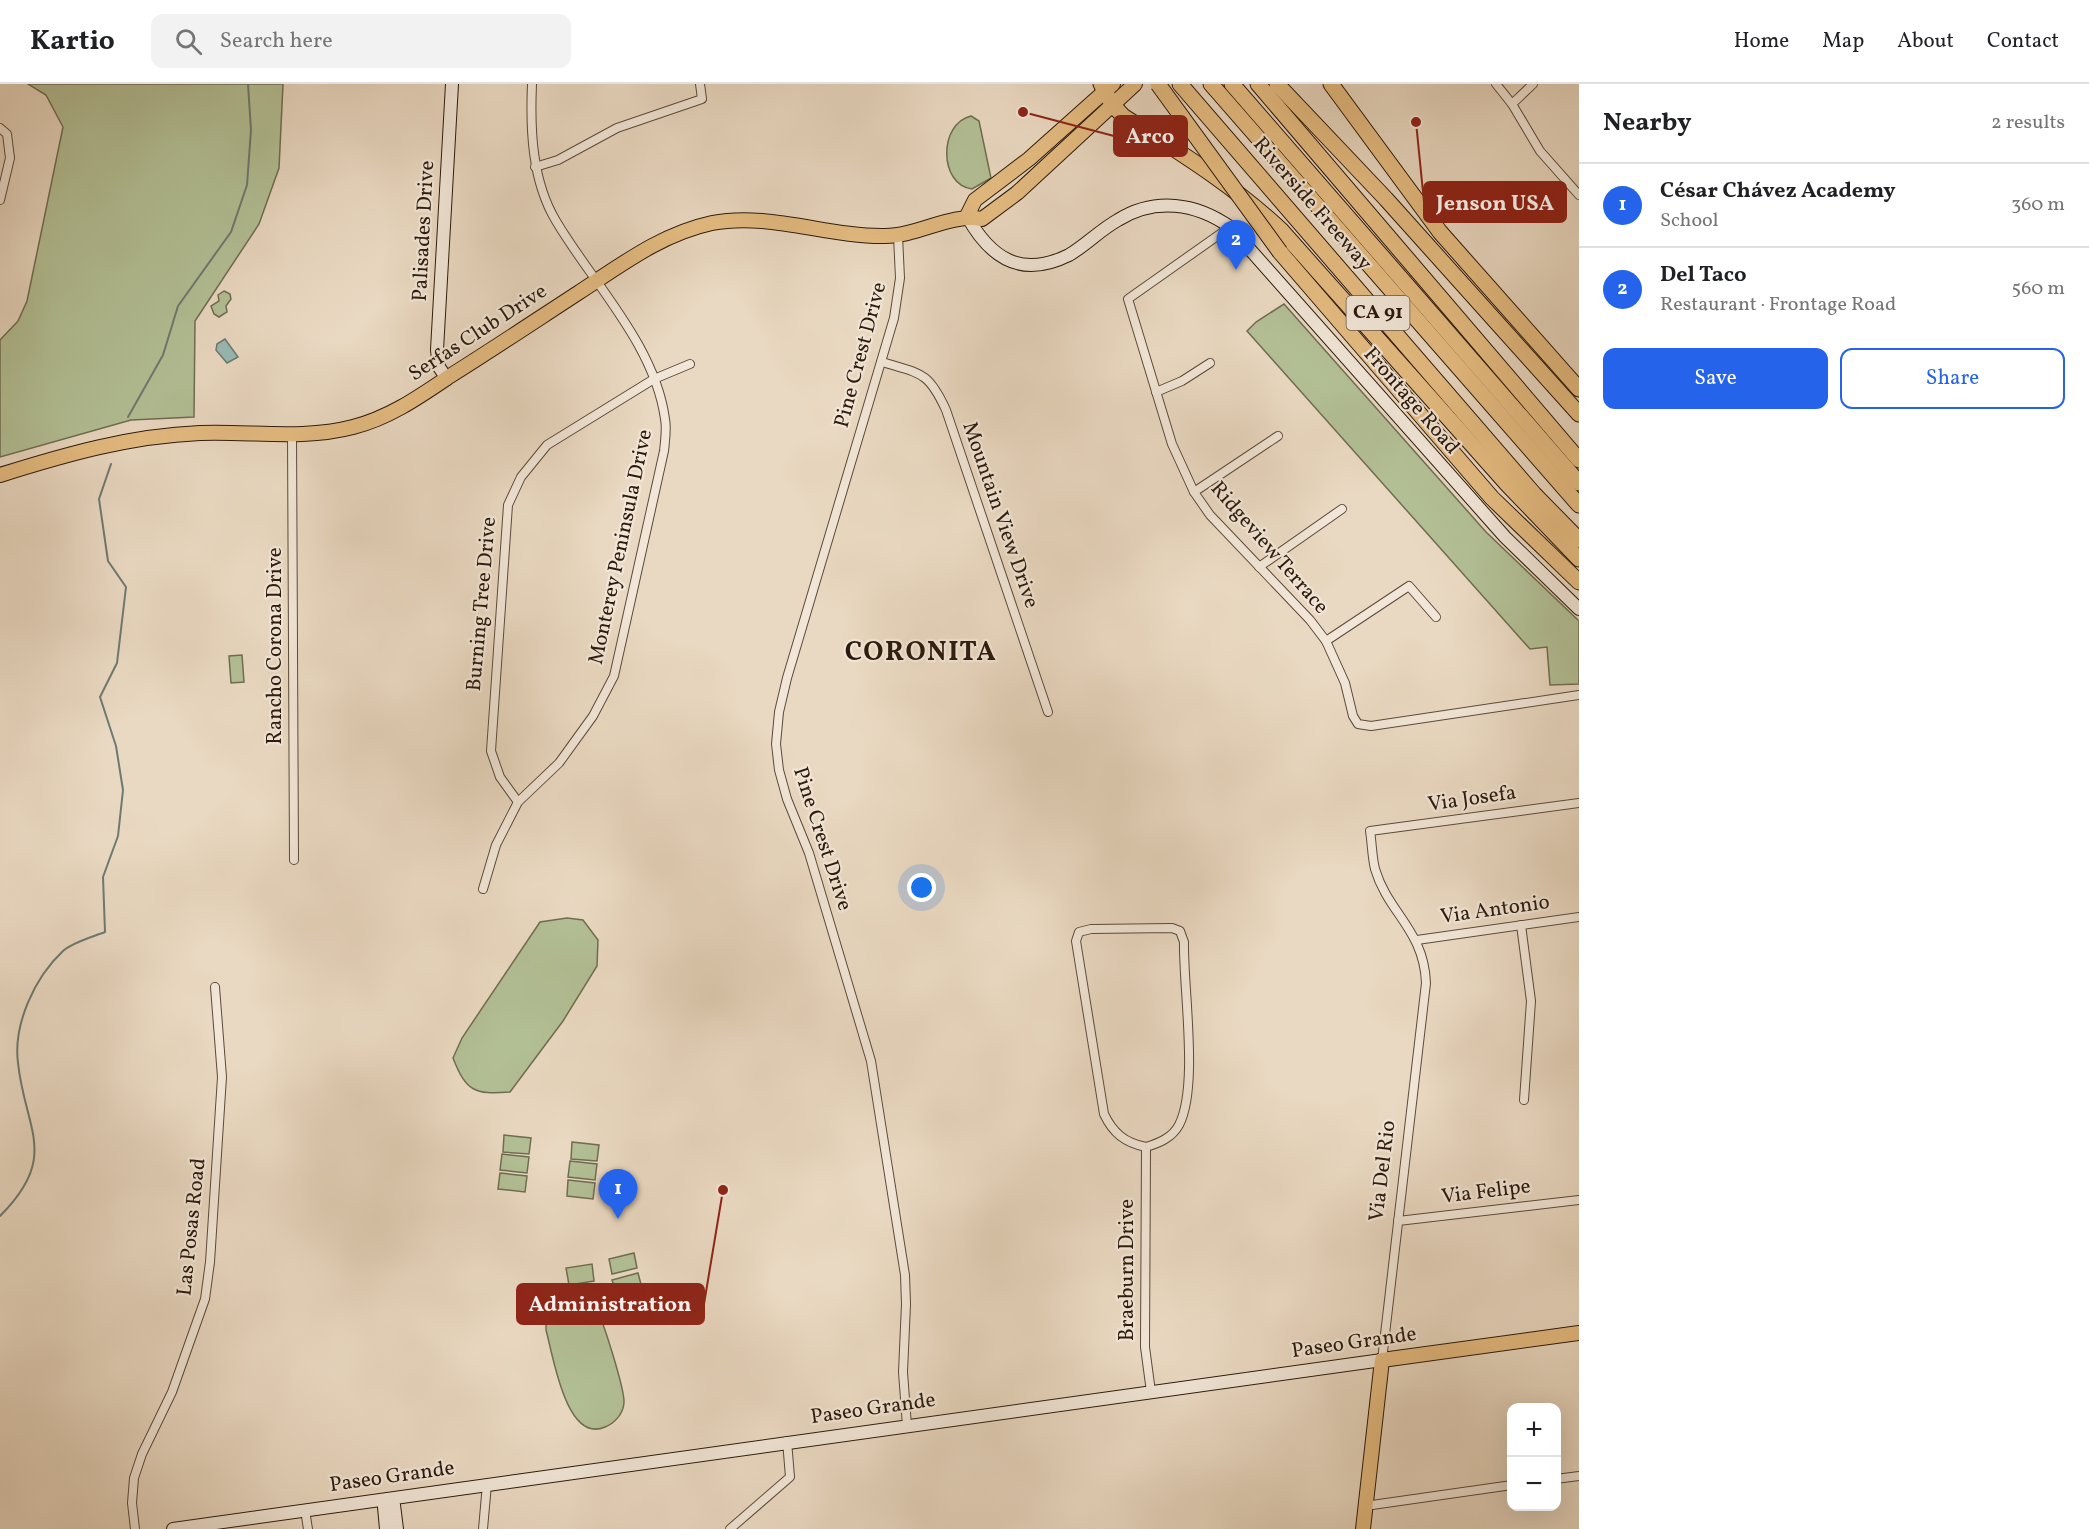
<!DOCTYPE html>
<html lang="en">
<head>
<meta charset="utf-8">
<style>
  body { margin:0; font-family:Vollkorn,serif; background:#f2f2f2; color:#202124 }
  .controls { position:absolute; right:18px; bottom:18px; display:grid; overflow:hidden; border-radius:12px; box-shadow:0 6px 24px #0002 }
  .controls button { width:54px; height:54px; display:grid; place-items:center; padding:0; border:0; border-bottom:2px solid #e0e0e0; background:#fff; color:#202124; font:30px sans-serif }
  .you { position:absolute; left:922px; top:804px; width:21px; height:21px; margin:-15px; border:4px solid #fff; border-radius:50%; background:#1a73e8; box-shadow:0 0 0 9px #1a73e833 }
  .badge { display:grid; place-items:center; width:39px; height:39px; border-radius:50%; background:#2563eb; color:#fff; font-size:20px; font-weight:700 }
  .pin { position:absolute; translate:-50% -50px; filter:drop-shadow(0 2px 3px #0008) }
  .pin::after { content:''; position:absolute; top:32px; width:21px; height:18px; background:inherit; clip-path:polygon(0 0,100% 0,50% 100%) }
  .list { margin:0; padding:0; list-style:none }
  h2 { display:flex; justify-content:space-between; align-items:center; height:78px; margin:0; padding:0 24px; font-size:26px }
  h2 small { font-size:20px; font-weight:400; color:#757577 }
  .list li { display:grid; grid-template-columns:39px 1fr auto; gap:18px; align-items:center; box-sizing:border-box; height:84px; padding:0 24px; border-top:2px solid #e0e0e0 }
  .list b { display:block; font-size:22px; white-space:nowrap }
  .list p { margin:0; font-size:20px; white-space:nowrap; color:#757577 }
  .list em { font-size:20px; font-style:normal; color:#757577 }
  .actions { display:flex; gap:12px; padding:18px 24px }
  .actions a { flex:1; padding:14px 0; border:2px solid #2563eb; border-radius:12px; text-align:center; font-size:21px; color:#2563eb }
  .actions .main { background:#2563eb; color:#fff }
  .icon { flex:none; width:33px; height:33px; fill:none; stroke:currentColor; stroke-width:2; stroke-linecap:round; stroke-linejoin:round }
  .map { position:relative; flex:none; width:1579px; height:1445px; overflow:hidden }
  header { display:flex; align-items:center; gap:36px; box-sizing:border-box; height:84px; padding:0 30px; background:#fff; border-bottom:2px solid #e0e0e0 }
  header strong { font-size:28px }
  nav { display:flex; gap:33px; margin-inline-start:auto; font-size:21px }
  .search { width:420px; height:54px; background:#f2f2f2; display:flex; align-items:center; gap:15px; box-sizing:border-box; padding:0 21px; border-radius:12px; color:#757577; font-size:22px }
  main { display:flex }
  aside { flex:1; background:#fff }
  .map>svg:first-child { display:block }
</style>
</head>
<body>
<header>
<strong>Kartio</strong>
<div class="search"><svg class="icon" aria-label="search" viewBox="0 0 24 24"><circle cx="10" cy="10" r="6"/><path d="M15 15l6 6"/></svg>Search here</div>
<nav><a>Home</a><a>Map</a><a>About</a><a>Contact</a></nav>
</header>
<main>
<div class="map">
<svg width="1579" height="1445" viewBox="0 0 1579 1445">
  <rect width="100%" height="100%" fill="#ead9c2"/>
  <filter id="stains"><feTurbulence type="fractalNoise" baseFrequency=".00333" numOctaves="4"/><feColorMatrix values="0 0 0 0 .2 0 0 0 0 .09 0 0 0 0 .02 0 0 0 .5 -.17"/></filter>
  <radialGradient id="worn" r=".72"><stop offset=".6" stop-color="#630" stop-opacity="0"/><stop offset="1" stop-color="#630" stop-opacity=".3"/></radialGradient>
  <g fill="#b3c096" stroke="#706d52" stroke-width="1.5">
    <path d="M28,0h255l-4,84 -20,56 -64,97 -1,96 -63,3 -131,37v-117l18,-19 9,-20 36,-174 -17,-32z"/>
    <path d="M971,32l8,5 12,57 -19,11c-33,-4 -34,-65 -1,-73z"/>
    <path d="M224,207l6,3 1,5 -5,7 1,6 -8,5 -5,-3 -3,-8 8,-5 -1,-6z"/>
    <path d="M1284,220l202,228 93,89v63l-29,1 -3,-38 -17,2 -283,-318 9,-9z"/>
    <path d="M242,571l2,27 -13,1 -2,-27z"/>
    <path d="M567,834l16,2 15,20 -1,26 -34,55 -53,71c-36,3 -44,-1 -57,-34l9,-20 78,-116z"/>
    <path d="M504,1051l27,3 -2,16 -26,-2z"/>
    <path d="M572,1058l27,3 -2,16 -26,-2z"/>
    <path d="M502,1070l27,3 -2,16 -27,-3z"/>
    <path d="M570,1077l27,3 -2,16 -27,-3z"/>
    <path d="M500,1089l27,3 -2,16 -27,-3z"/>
    <path d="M568,1096l27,3 -2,16 -26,-3z"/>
    <path d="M634,1169l3,15 -25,6 -3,-15z"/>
    <path d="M592,1180l2,17 -25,4 -3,-17z"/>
    <path d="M638,1189l4,15 -25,6 -5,-14z"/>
    <path d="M567,1212c9,0 19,0 26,7 8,8 32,88 31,100 -1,11 -9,20 -19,24 -39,17 -52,-72 -59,-97 -1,-17 6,-27 21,-34z"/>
  </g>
  <path fill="#98bab5" stroke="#6d7a72" stroke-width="1.5" d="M225,255l13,18 -11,6 -11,-13 1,-6z"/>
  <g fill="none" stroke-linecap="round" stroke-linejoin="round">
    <g stroke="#6d7a72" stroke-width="2">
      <path d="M128,333l35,-62 15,-49 53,-74 16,-47 4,-55 -3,-46"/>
      <path d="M0,1132c60,-60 25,-86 18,-153 -5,-39 17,-86 45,-112 10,-9 29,-14 42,-19l-2,-55 15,-41 5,-46 -7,-44 -16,-49 17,-34 9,-76 -18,-26 -9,-62 12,-35"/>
    </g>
    <defs>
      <g id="street">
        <path d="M1496,0l16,20 28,47 39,44"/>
        <path d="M1512,20l21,-20"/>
        <path d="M0,44l7,6 3,24 -10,42"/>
        <path d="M535,83l23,-7 59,-32 85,-29 -2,-15"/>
        <path d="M1230,143l-102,72 44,145 22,48 16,23 100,105 16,21 19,42 8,33 5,8 13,2 208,-31"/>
        <path d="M898,152l2,42 -6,40 -107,360 -8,34 -3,32 3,26 8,29 22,54 62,208 34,214 1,29 -3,68 4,54"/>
        <path d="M882,278c39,12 46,9 64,48l102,302"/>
        <path d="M1156,308l26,-11 28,-18"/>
        <path d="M292,349l2,427"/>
        <path d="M1194,408l84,-56"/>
        <path d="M1259,483l83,-58"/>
        <path d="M1326,557l83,-55 27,31"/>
        <path d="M518,718l-18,-25 -9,-26 17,-246 13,-28 26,-32 107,-66 36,-15"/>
        <path d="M483,805l13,-44 22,-43 41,-39 34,-47 21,-40 50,-225c1,-10 3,-22 1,-32 -10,-74 -73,-137 -109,-198 -24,-40 -26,-91 -24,-137"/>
        <path d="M1521,841l10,76 -7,99"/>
        <path d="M1172,844l8,3 4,11c-1,46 15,144 -5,183 -7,13 -20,18 -33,22 -21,-4 -33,-14 -42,-33l-28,-173 3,-9 12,-3z"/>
        <path d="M1417,856l162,-23"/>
        <path d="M1146,1063l-1,200 6,45"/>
        <path d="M1398,1137l181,-21"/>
        <path d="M1382,1276l44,-377c-2,-53 -38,-70 -51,-114 -3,-12 -3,-26 -5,-38l209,-28"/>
        <path d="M1556,1395l23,-3"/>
        <path d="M1365,1422l147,-21"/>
        <path d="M305,1426l3,19"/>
        <path d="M135,1445l-3,-26 2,-25 8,-24 30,-62 33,-93 5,-37 12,-185 -7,-90"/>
        <path d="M483,1445l4,-45"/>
        <path d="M730,1445l60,-52 -3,-36"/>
      </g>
      <g id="secondary">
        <path d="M967,132c23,42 54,63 102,39 17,-10 31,-25 49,-35 37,-23 78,-17 112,7l275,310 74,72"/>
        <path d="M447,295l-8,-12 -2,-17 15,-266"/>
        <path d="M388,1415l6,6 3,24"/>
        <path d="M173,1445l1209,-169"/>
        <path d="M386,1445l-2,-22 4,-8"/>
      </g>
      <g id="primary">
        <path d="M967,132l8,-16 54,-41 84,-75"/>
        <path d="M0,391c67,-21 130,-39 200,-42 50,-2 104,7 153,-6 36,-9 66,-30 97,-51 43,-27 85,-55 128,-83 43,-28 83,-59 134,-70 57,-11 116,14 173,13 33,0 65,-23 97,-17l35,-26 118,-109"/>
        <path d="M1363,1445l19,-169 197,-27"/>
      </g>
      <g id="highway">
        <path d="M1101,0l11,20 11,12c55,35 110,69 158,114l226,254 72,75"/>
        <path d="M1180,0l354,410 45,46"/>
        <path d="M1211,0l368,421"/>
        <path d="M1232,0l347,399"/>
        <path d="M1258,0l321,376"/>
        <path d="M1277,0l109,115 193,215"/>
        <path d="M1331,0l109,148 139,157"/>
        <path d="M1280,168l212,246 87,84"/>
      </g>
    </defs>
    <use href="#street" stroke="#5c4a3a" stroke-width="10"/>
    <use href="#secondary" stroke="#2c1a0d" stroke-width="14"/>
    <use href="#primary" stroke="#2c1a0d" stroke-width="16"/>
    <use href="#highway" stroke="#2c1a0d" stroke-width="17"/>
    <use href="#street" stroke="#f1e6d7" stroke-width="8"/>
    <use href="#secondary" stroke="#f1e6d7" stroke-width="12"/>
    <use href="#primary" stroke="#e5bc81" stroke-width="14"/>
    <use href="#highway" stroke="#e5bc81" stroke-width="15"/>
    <defs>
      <path id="highway-bridge" d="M1158,0l122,168"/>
    </defs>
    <use href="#highway-bridge" stroke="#2c1a0d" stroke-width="17" stroke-linecap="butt"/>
    <use href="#highway-bridge" stroke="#e5bc81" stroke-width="15"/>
  </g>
  <g text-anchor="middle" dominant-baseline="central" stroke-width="4.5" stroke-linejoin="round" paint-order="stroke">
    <rect fill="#f1e6d7" stroke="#67574a" stroke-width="1.5" x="1346.5" y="212" width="63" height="34" rx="4.5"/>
    <g font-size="20" font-weight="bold" fill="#2c1a0d">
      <text x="1378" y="229">CA 91</text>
    </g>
    <g font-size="21" fill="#2c1a0d" stroke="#f1e6d7">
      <text transform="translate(1312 120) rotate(49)">Riverside Freeway</text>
      <text transform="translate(424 147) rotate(-87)">Palisades Drive</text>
      <text transform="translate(478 249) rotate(-33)">Serfas Club Drive</text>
      <text transform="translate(861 271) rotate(-75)">Pine Crest Drive</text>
      <text transform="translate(1411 317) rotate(49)">Frontage Road</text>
      <text transform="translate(1000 431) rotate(71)">Mountain View Drive</text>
      <text transform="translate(621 463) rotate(-78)">Monterey Peninsula Drive</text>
      <text transform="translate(1269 464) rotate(49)">Ridgeview Terrace</text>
      <text transform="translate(482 520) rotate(-85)">Burning Tree Drive</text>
      <text transform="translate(275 562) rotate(-90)">Rancho Corona Drive</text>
      <text transform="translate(1472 715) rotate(-8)">Via Josefa</text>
      <text transform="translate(822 755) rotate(72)">Pine Crest Drive</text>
      <text transform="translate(1495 826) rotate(-8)">Via Antonio</text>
      <text transform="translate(1383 1087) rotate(-83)">Via Del Rio</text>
      <text transform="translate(1486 1108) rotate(-7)">Via Felipe</text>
      <text transform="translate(192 1143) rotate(-84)">Las Posas Road</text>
      <text transform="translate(1127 1186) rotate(-90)">Braeburn Drive</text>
      <text transform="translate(1354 1259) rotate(-8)">Paseo Grande</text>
      <text transform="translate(873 1325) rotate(-8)">Paseo Grande</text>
      <text transform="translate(392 1393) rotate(-8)">Paseo Grande</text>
    </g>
    <g font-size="27" font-weight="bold" letter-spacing="1.5" fill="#2c1a0d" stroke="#f1e6d7">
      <text x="921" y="569">CORONITA</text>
    </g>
  </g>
  <path fill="none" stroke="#8f2418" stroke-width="2" d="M1023 28L1114 52M1416 38L1424 118M723 1106L704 1220"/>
  <g fill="#8f2418" stroke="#f1e6d7" stroke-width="2">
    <circle cx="1023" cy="28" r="6"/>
    <circle cx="1416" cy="38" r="6"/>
    <circle cx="723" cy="1106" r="6"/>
  </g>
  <g fill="#8f2418" stroke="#8f2418" stroke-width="2">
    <rect x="1114" y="32" width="73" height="40" rx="6"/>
    <rect x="1424" y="98" width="142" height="40" rx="6"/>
    <rect x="517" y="1200" width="187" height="40" rx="6"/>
  </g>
  <g font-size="22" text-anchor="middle" font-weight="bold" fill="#fff">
    <text x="1150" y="59">Arco</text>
    <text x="1495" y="126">Jenson USA</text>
    <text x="610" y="1227">Administration</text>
  </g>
  <rect width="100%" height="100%" filter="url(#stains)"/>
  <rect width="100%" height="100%" fill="url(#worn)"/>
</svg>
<div class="controls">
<button>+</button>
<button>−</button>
</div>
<div class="you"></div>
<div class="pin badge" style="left:618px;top:1135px">1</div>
<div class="pin badge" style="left:1236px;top:186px">2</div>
</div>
<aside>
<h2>Nearby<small>2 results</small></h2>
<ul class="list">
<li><span class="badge">1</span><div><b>César Chávez Academy</b><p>School</p></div><em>360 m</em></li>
<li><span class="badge">2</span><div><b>Del Taco</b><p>Restaurant · Frontage Road</p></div><em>560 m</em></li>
</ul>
<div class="actions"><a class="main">Save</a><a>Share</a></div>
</aside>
</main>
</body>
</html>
